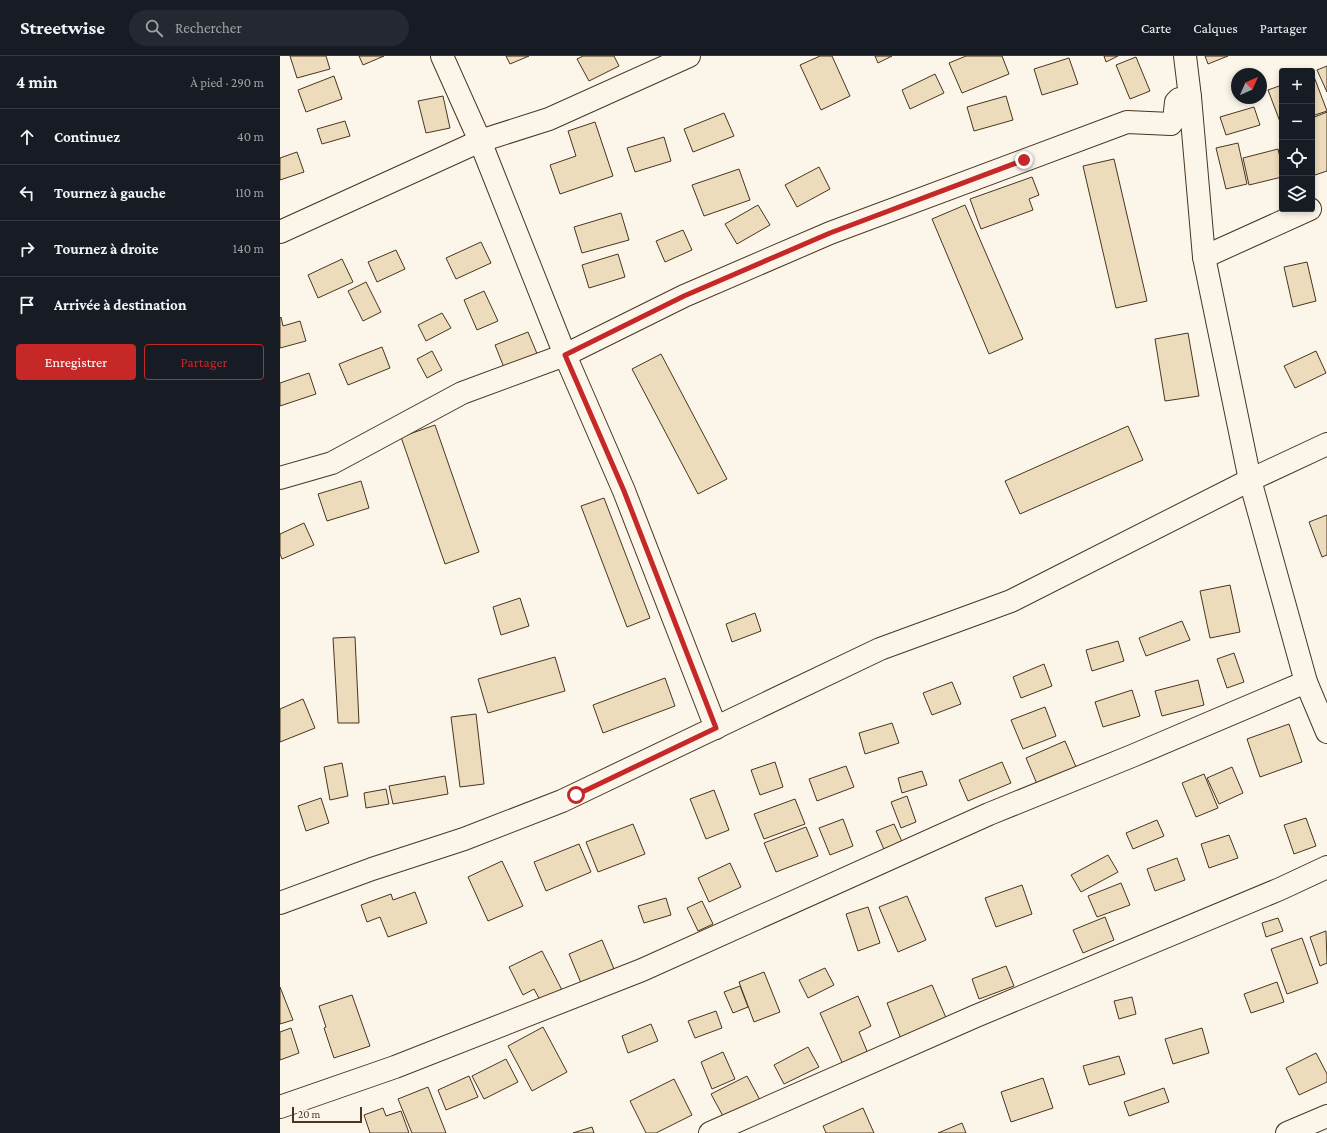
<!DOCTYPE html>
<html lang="fr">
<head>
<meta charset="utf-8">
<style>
  body { margin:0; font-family:"Crimson Pro",serif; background:#242831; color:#f1f3f6 }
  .controls { position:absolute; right:12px; top:12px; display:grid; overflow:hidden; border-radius:4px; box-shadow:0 2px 6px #0003 }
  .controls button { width:36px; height:36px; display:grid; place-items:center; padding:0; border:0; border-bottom:1px solid #363941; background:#171b24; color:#f1f3f6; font:20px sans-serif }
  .compass { position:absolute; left:951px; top:12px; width:36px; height:36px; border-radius:50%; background:#171b24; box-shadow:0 2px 6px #0003; rotate:45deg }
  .scale { position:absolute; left:12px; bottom:10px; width:70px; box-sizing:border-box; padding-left:4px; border:2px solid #4a3520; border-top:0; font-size:11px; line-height:14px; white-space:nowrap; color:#4a3520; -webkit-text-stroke:3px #fbf6e9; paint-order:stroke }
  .stop { position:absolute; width:12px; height:12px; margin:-9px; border:3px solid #c62828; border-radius:50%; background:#fff }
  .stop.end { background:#c62828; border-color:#fff; box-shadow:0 1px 4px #0008 }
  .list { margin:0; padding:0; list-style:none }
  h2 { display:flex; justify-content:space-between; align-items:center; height:52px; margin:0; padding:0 16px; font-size:17px }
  h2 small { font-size:13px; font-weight:400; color:#9ea1a6 }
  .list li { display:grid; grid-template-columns:26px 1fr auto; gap:12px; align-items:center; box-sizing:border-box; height:56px; padding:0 16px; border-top:1px solid #363941 }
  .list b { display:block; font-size:15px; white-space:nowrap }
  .list em { font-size:13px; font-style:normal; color:#9ea1a6 }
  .actions { display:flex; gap:8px; padding:12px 16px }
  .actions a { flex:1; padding:9px 0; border:1px solid #c62828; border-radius:4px; text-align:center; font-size:14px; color:#c62828 }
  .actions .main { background:#c62828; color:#fff }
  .icon { flex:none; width:22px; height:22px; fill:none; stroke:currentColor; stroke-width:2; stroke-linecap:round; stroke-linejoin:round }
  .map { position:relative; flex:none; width:1047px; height:1077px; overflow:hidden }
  header { display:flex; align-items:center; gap:24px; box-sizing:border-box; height:56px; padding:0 20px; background:#171b24; border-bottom:1px solid #363941 }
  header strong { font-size:19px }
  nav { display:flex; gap:22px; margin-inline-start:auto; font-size:14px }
  .search { width:280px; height:36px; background:#242831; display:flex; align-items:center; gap:10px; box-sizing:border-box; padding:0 14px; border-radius:22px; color:#9ea1a6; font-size:15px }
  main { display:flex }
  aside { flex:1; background:#171b24 }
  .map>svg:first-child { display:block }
</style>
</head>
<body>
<header>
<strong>Streetwise</strong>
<div class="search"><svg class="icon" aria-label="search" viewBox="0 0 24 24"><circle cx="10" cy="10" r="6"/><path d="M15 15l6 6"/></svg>Rechercher</div>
<nav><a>Carte</a><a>Calques</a><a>Partager</a></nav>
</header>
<main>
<aside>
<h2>4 min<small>À pied · 290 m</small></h2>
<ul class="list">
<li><svg class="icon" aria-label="ahead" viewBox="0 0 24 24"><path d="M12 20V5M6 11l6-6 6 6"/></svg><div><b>Continuez</b></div><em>40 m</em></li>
<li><svg class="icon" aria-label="left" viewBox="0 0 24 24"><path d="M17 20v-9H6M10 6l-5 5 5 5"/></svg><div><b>Tournez à gauche</b></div><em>110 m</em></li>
<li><svg class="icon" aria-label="right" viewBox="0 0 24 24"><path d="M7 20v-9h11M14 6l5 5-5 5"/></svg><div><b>Tournez à droite</b></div><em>140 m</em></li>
<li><svg class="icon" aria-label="arrive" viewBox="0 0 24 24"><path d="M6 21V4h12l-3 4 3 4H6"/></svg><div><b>Arrivée à destination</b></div></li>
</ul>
<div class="actions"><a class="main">Enregistrer</a><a>Partager</a></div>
</aside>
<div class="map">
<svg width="1047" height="1077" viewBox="0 0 1047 1077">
  <rect width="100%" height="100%" fill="#fbf6e9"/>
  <g fill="#ecdcbc" stroke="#4a3520">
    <path d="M10,0h36l4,13 -33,9z"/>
    <path d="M79,0h25l-21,9z"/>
    <path d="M226,0h23l-19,8z"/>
    <path d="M303,0h31l5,10 -30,15 -12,-22z"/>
    <path d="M540,0h12l18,40 -29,14 -21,-45z"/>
    <path d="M595,0h17l-14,7z"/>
    <path d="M686,0h36l7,18 -47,19 -13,-30z"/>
    <path d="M824,0h14l-12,6z"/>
    <path d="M925,0h23l-20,8z"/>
    <path d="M856,1l14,34 -20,8 -14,-34z"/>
    <path d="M789,2l9,26 -36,11 -8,-26z"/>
    <path d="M1047,10v26l-10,-22z"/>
    <path d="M655,18l9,19 -34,16 -8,-19z"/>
    <path d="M1032,18h1l14,37 -15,5z"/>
    <path d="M54,20l8,23 -36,13 -8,-22z"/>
    <path d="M1002,29v42l-14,-37z"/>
    <path d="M163,40l7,32 -24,5 -8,-32z"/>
    <path d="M726,40l7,24 -39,11 -7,-24z"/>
    <path d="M974,51l6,18 -34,10 -6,-18z"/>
    <path d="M1047,56v59l-15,5v-58z"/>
    <path d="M444,57l10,23 -41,16 -9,-23z"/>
    <path d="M65,65l5,15 -28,8 -5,-15z"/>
    <path d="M315,66l18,54 -53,18 -10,-29 26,-9 -8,-25z"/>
    <path d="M384,81l7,24 -36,11 -8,-24z"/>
    <path d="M958,87l9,41 -21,5 -10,-41z"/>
    <path d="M998,93l4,17v11l-33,8 -6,-27z"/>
    <path d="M17,96l7,20 -24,8v-22z"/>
    <path d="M834,103l33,142 -31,7 -33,-142z"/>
    <path d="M539,111l11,22 -33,18 -12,-22z"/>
    <path d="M459,113l11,31 -46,16 -12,-31z"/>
    <path d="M752,121l7,18 -10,4 4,11 -52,19 -11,-30z"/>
    <path d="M478,149l12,20 -33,19 -12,-20z"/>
    <path d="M685,149l58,134 -34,15 -57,-135z"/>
    <path d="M341,157l8,27 -47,13 -8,-26z"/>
    <path d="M403,174l9,20 -27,12 -9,-21z"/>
    <path d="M201,186l10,21 -35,16 -10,-21z"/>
    <path d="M116,194l9,19 -28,13 -9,-20z"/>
    <path d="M338,198l7,23 -36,11 -7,-23z"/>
    <path d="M62,203l11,23 -35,16 -10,-23z"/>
    <path d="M1027,206l9,39 -23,6 -9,-40z"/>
    <path d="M86,226l15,30 -18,9 -15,-30z"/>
    <path d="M204,235l14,30 -21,9 -13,-30z"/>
    <path d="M162,257l9,15 -25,13 -8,-16z"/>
    <path d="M1,261l2,9 17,-5 6,20 -26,7v-30z"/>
    <path d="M248,276l10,24 -33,14 -10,-25z"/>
    <path d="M908,277l11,63 -34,5 -10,-62z"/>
    <path d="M102,291l8,21 -42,17 -9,-21z"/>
    <path d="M152,295l10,19 -15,8 -10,-19z"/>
    <path d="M1036,295l10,22 -31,15 -11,-22z"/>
    <path d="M381,298l66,125 -29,15 -66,-125z"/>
    <path d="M29,317l7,21 -36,12v-23z"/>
    <path d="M155,369l44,127 -34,12 -44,-127z"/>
    <path d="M848,370l15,34 -123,54 -15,-33z"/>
    <path d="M81,425l8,27 -42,13 -9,-27z"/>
    <path d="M324,442l46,120 -23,9 -46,-121z"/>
    <path d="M1047,459v40l-5,2 -13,-35z"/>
    <path d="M24,467l10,22 -32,14 -2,-5v-20z"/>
    <path d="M950,529l10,47 -30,6 -10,-47z"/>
    <path d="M240,542l9,28 -28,9 -8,-28z"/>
    <path d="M475,557l6,18 -29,11 -6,-18z"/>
    <path d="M902,565l8,19 -44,16 -7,-18z"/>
    <path d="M75,581l4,86h-21l-5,-85z"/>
    <path d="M838,585l6,20 -32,10 -6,-21z"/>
    <path d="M954,597l10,29 -17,6 -10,-29z"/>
    <path d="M275,601l10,34 -77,22 -10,-34z"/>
    <path d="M764,608l8,22 -31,12 -8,-21z"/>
    <path d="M385,622l10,28 -72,27 -10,-28z"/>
    <path d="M918,624l6,25 -42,11 -7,-25z"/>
    <path d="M672,626l9,22 -29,11 -9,-22z"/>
    <path d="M852,634l8,26 -37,11 -8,-25z"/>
    <path d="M23,643l12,29 -35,14v-33z"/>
    <path d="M765,651l11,29 -33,13 -12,-29z"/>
    <path d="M196,658l8,70 -24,3 -9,-70z"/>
    <path d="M612,667l7,20 -34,11 -6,-21z"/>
    <path d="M1009,668l13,38 -42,15 -13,-38z"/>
    <path d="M785,685l11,26 -39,17 -11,-26z"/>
    <path d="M495,706l8,25 -23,8 -9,-25z"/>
    <path d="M722,706l9,21 -43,18 -9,-21z"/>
    <path d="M62,707l6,33 -18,4 -6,-33z"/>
    <path d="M566,710l8,21 -37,14 -8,-22z"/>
    <path d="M952,711l11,26 -24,11 -12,-26z"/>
    <path d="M642,715l5,14 -25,8 -4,-15z"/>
    <path d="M924,718l14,34 -22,9 -14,-34z"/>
    <path d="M165,720l3,18 -55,10 -4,-18z"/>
    <path d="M106,733l3,15 -23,4 -2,-15z"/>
    <path d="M434,734l15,40 -23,9 -16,-40z"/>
    <path d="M627,740l9,26 -15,6 -10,-26z"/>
    <path d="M41,742l8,25 -23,8 -8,-25z"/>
    <path d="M515,743l10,25 -41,15 -10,-25z"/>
    <path d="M1026,762l10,28 -22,8 -10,-29z"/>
    <path d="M563,763l10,27 -23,9 -11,-27z"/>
    <path d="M877,764l7,16 -31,13 -7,-16z"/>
    <path d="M353,768l12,30 -47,18 -12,-30z"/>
    <path d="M614,768l10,22 -18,8 -10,-23z"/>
    <path d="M526,771l12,29 -42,16 -12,-29z"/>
    <path d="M949,779l9,23 -29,10 -8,-24z"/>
    <path d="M299,788l12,28 -45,19 -12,-29z"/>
    <path d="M828,799l10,17 -37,20 -10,-17z"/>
    <path d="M897,802l8,22 -30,11 -8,-22z"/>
    <path d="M222,805l21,45 -35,15 -20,-44z"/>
    <path d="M450,807l11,24 -32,15 -11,-24z"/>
    <path d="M841,827l9,22 -33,12 -9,-21z"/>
    <path d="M742,829l10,29 -36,13 -11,-29z"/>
    <path d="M135,836l12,31 -39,14 -8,-20 -13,5 -6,-17 30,-11 2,6z"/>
    <path d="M627,840l19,44 -28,12 -19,-45z"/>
    <path d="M386,842l5,17 -27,8 -6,-17z"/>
    <path d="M422,845l11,23 -15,7 -11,-23z"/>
    <path d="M588,851l12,36 -22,8 -12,-37z"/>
    <path d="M825,861l9,23 -31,13 -10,-23z"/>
    <path d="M998,862l5,13 -17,6 -4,-14z"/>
    <path d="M1046,875l1,32 -7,3 -10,-29z"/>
    <path d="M1022,882l16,45 -31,11 -16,-45z"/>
    <path d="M322,884l12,29 -33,14 -12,-29z"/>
    <path d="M262,895l21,41 -22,10 -7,-13 -11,6 -14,-28z"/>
    <path d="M726,910l8,20 -35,13 -7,-20z"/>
    <path d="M545,912l9,17 -26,13 -9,-18z"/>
    <path d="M484,916l16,40 -26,10 -15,-40z"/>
    <path d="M997,926l7,20 -33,11 -7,-19z"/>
    <path d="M652,929l15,35 -46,19 -14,-36z"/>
    <path d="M460,930l8,21 -15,6 -9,-21z"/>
    <path d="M0,931l13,33 -13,4z"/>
    <path d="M72,939l18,51 -36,12 -10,-30 2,-1 -7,-21z"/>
    <path d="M578,940l13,30 -12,6 10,24 -25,11 -24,-54z"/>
    <path d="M852,941l4,17 -17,5 -5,-18z"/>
    <path d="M436,955l6,17 -27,10 -7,-17z"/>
    <path d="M371,968l7,17 -30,12 -6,-17z"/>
    <path d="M263,971l24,45 -35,19 -24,-45z"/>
    <path d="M11,972l8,25 -19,7v-28z"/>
    <path d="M922,972l7,25 -36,11 -8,-25z"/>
    <path d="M528,991l11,20 -35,17 -10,-19z"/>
    <path d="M443,996l12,27 -23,10 -11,-27z"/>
    <path d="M1036,997l11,21v8l-28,13 -13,-27z"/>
    <path d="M839,1000l6,18 -36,11 -6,-19z"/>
    <path d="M226,1003l12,23 -34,17 -12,-23z"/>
    <path d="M189,1020l9,21 -32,13 -8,-20z"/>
    <path d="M467,1020l13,24 -36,18 -13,-24z"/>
    <path d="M763,1022l10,30 -42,14 -10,-30z"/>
    <path d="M394,1023l18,36 -36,18h-10l-16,-32z"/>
    <path d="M148,1031l18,46h-34l-14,-34z"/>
    <path d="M884,1032l5,14 -40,14 -5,-14z"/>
    <path d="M103,1052l3,8 15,-5 8,22h-39l-6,-18z"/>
    <path d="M583,1052l11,25h-48l-3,-7z"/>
    <path d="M682,1067l4,10h-28z"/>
    <path d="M312,1071l2,6h-21z"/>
  </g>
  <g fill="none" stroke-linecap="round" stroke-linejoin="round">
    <defs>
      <g id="minor">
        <path d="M162,0l38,85 85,214 59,136 92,237"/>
        <path d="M905,0l5,41 14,160 46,223 56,202 21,50"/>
        <path d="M0,176l200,-91 69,-22 140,-63"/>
        <path d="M924,201l106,-48"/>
        <path d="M0,422l52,-15 130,-70 103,-38 119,-59 146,-63 297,-111 44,2 3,-4 2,-18 3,-3 11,-2"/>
        <path d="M0,847l92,-34 92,-30 98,-38 318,-152 131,-48 239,-121 77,-36"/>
        <path d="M0,1051l115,-40 247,-97 347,-156 143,-58 174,-74"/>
        <path d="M430,1077l266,-117 304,-127 47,-22"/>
        <path d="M1007,1077l40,-17"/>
      </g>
    </defs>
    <use href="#minor" stroke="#4a3520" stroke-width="24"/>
    <use href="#minor" stroke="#fbf6e9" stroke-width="22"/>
  </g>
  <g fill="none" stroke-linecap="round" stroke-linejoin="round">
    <path stroke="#c62828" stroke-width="5" d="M296,739l140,-67 -92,-237 -59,-136 119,-59 146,-63 194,-73"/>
  </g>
</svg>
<div class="controls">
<button>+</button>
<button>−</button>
<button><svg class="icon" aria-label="locate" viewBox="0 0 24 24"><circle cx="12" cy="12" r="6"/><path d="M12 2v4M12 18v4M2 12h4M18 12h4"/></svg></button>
<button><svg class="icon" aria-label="layers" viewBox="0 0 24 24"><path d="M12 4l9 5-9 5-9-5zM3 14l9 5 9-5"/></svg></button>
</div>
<svg class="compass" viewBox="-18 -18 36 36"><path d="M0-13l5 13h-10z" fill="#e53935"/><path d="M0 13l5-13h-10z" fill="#9ea1a6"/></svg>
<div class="scale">20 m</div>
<div class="stop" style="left:296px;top:739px"></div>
<div class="stop end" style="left:744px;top:104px"></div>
</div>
</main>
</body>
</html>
